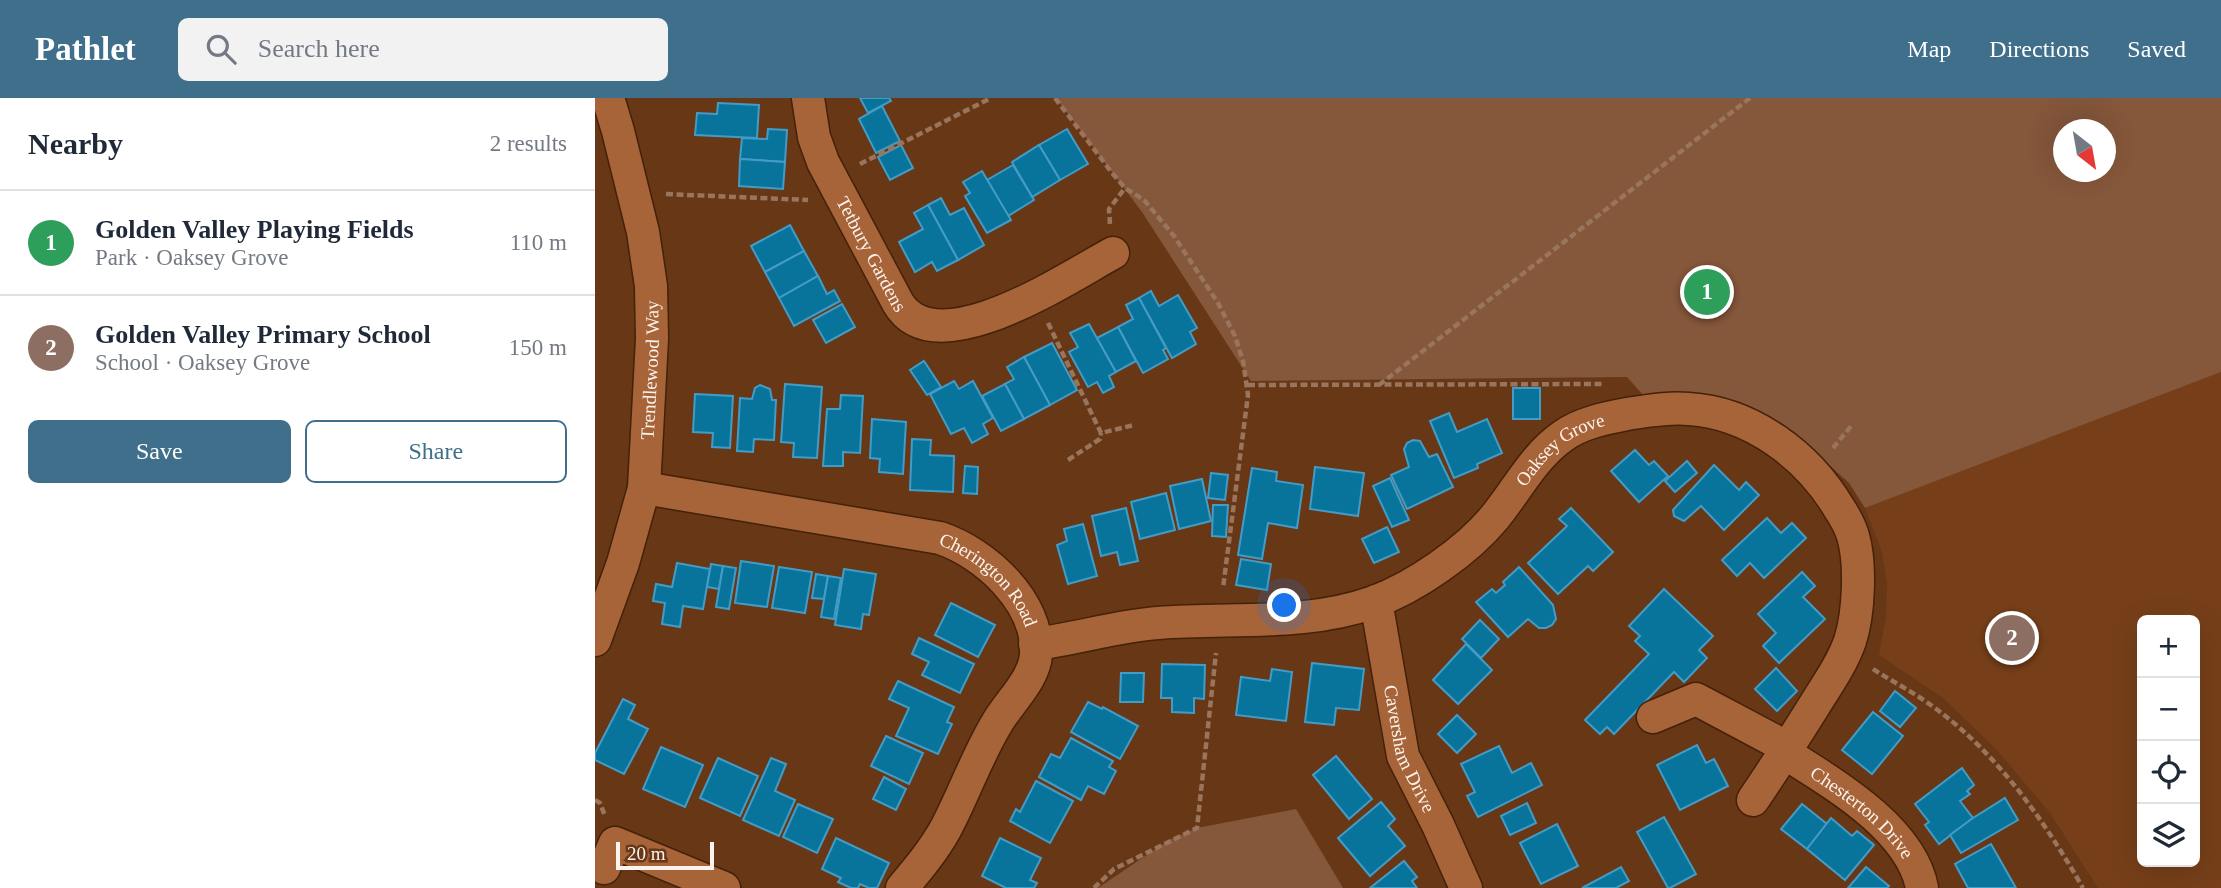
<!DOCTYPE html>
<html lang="en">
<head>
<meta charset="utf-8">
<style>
  body { margin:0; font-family:"Times New Roman",serif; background:#f2f2f3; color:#1f2937 }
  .controls { position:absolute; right:21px; bottom:21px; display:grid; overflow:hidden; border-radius:10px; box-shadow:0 7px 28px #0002 }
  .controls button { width:63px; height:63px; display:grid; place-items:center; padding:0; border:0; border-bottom:2px solid #e0e1e3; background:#fff; color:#1f2937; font:35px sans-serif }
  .compass { position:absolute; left:1458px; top:21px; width:63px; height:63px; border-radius:50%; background:#fff; box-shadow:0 7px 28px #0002; rotate:149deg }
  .scale { position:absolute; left:21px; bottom:18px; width:98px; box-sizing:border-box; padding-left:7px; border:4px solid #fbf3ee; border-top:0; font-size:19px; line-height:24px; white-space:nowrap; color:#fbf3ee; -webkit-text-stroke:5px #683715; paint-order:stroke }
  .you { position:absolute; left:690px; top:508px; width:24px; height:24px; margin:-18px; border:5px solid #fff; border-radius:50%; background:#1a73e8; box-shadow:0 0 0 10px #1a73e833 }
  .badge { display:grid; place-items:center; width:46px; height:46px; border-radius:50%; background:#406f8b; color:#fff; font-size:23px; font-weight:700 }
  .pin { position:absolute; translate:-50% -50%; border:4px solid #fff; box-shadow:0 2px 7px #0006 }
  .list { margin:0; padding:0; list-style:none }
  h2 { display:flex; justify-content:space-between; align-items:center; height:91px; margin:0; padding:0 28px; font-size:30px }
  h2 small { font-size:23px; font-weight:400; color:#747a83 }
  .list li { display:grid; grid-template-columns:46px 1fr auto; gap:21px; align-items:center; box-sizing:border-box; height:105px; padding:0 28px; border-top:2px solid #e0e1e3 }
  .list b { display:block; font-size:26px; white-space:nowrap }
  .list p { margin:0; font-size:23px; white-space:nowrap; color:#747a83 }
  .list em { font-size:23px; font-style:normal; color:#747a83 }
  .actions { display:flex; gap:14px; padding:21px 28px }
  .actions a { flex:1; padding:16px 0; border:2px solid #406f8b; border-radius:10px; text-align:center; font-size:24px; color:#406f8b }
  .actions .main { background:#406f8b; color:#fff }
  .icon { flex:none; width:38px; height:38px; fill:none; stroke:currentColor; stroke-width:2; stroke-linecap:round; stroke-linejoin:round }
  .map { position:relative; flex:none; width:1626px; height:790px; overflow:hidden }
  header { display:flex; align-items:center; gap:42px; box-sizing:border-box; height:98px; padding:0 35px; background:#406f8b; color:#fff }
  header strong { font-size:33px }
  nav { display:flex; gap:38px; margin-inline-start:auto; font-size:24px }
  .search { width:490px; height:63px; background:#f2f2f3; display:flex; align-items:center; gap:18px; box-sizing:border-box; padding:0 24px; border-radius:10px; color:#747a83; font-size:26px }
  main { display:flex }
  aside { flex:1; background:#fff }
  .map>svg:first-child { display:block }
</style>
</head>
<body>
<header>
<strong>Pathlet</strong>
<div class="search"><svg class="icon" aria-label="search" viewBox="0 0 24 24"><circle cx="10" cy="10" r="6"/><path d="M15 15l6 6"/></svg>Search here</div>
<nav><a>Map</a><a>Directions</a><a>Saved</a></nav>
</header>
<main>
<aside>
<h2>Nearby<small>2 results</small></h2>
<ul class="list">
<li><span class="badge" style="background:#2e9e5b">1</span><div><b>Golden Valley Playing Fields</b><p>Park · Oaksey Grove</p></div><em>110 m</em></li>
<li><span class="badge" style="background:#8d6e63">2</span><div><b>Golden Valley Primary School</b><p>School · Oaksey Grove</p></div><em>150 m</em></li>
</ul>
<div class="actions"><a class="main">Save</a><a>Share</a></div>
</aside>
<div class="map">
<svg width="1626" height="790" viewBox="0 0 1626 790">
  <rect width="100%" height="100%" fill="#683715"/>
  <path fill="#763f19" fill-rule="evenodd" d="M1626,274v516h-123l-48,-75 -53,-63 -54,-52 -64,-43 7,-38 1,-33 -5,-32 -17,-44zM1547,522h53v242h-53z"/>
  <g fill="#85573b" fill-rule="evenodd">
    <path d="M461,0h1165v274l-356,136 -16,-25 -47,-43 -29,-19 -91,-28 -39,2 -16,-18 -376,4 -109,-169zM1468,32h42v42h-42z"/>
    <path d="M701,711l47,79h-245l71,-48 28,-12z"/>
  </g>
  <g fill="#08749c" stroke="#439cc6" stroke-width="2">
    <path d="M265,0h29l2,3 -23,12z"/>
    <path d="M123,5l41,2 -2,33 -62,-3 2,-22 20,1z"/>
    <path d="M287,8l18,35 -24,12 -17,-34z"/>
    <path d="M173,31l19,1 -2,32 -45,-3 2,-21 25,1z"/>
    <path d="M472,31l21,35 -28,16 -21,-35z"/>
    <path d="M306,47l12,23 -23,12 -12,-23z"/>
    <path d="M444,47l21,35 -28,17 -20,-35z"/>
    <path d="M145,61l45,3 -2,27 -44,-3z"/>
    <path d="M418,67l21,35 -26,16 -21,-36z"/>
    <path d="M387,73l29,49 -24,13 -22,-37 5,-3 -7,-11z"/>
    <path d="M346,100l9,17 14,-7 20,37 -26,15 -30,-55z"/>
    <path d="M333,107l30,55 -21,11 -5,-9 -17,10 -16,-30 24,-13 -9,-16z"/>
    <path d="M195,127l14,26 -39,21 -14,-26z"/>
    <path d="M209,153l14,25 -39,22 -14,-26z"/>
    <path d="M223,178l9,18 7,-4 6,11 -46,25 -15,-28z"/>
    <path d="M556,193l8,15 19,-11 19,33 -7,4 6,12 -24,14 -33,-60z"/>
    <path d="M544,200l27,50 -3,2 5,9 -25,14 -25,-46 15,-8 -7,-14z"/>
    <path d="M247,206l13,23 -29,16 -13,-23z"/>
    <path d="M494,226l27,48 -7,4 5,11 -11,6 -6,-11 -9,5 -19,-35 9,-5 -8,-14z"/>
    <path d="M523,229l18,34 -20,11 -19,-34z"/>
    <path d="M457,245l25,47 -27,15 -26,-48z"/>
    <path d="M429,259l26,48 -26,14 -19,-35 9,-5 -7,-12z"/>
    <path d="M329,263l17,26 -14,8 -17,-25z"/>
    <path d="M359,283l5,8 14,-8 20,37 -10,6 5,10 -16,9 -8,-15 -13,6 -21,-40z"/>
    <path d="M190,286l37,3 -5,71 -24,-1 1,-14 -13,-1z"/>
    <path d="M410,286l19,35 -23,12 -19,-35z"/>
    <path d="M165,287l10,4 2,11h4l-2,40 -20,-1 -1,13 -16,-1 3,-53 12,1 3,-11z"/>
    <rect x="918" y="290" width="27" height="31"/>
    <path d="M100,296l38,2 -3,52 -18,-1 1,-14 -20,-1z"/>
    <path d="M246,297l22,1 -3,57 -17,-1v14h-20l4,-57h13z"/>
    <path d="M854,315l8,19 30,-13 15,34 -25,11 1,4 -24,10 -24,-57z"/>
    <path d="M277,321l34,3 -3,52 -24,-2 1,-13 -10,-1z"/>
    <path d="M317,341l19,1 -1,15 24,1 -1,36 -43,-2z"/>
    <path d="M818,342l7,1 9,16 8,-3 16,33 -46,22 -16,-34 18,-8 -5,-18 3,-6z"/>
    <path d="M1040,352l14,15 5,-4 14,15 -29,26 -28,-31z"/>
    <path d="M1092,363l10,12 -22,19 -10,-11z"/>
    <path d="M1119,367l25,25 7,-8 13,13 -35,35 -23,-24 -17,15 -10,-5 -1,-6z"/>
    <path d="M370,368l13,1 -1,27 -14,-1z"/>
    <path d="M720,369l49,6 -6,43 -48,-7z"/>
    <path d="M657,370l25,4 -1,9 27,4 -6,43 -29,-5 -6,36 -24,-4z"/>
    <path d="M616,375l17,2 -3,25 -17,-2z"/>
    <path d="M795,380l19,42 -17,7 -19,-41z"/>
    <path d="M607,381l9,42 -32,8 -9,-43z"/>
    <path d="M571,395l9,37 -35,9 -9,-37z"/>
    <path d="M618,407h15l-2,32 -14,-1z"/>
    <path d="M531,410l12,53 -18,4 -3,-13 -16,4 -9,-40z"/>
    <path d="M976,410l42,44 -20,19 -5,-5 -30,28 -30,-31 39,-37 -8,-7z"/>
    <path d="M1172,420l14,15 11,-10 14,15 -42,40 -14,-15 -13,13 -15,-16z"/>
    <path d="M488,426l14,52 -29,8 -11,-39 10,-4 -3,-12z"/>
    <path d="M792,429l12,25 -25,11 -12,-24z"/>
    <path d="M646,461l30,5 -4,26 -31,-5z"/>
    <path d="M146,463l33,5 -7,41 -32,-4z"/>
    <path d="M82,465l33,6 -7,40 -20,-3 -3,21 -18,-3 3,-21 -12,-2 3,-17 16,3z"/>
    <path d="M116,466l12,2 -4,23 -12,-2z"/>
    <path d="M128,468l13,2 -7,41 -13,-2z"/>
    <path d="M184,469l33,5 -7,41 -33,-5z"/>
    <path d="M924,469l34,38 3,14 -4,6 -6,3h-7l-11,-9 -20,18 -32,-35 16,-13 4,4 9,-8 -2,-3z"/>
    <path d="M249,471l32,5 -7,41 -6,-1 -2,15 -26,-4z"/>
    <path d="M1207,474l13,14 -12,11 22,22 -46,44 -16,-17 13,-13 -18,-19z"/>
    <path d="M221,476l12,2 -4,23 -12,-1z"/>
    <path d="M233,478l13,2 -7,41 -13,-2z"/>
    <path d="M1069,491l49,47 -14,14 8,8 -23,24 -10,-10 -60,62 -7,-7 -7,7 -15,-14 64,-66 -14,-13 5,-5 -11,-10z"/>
    <path d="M356,505l44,22 -17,32 -43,-22z"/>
    <path d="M885,522l19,19 -18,19 -19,-19z"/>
    <path d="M324,540l55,26 -14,29 -38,-18 7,-13 -17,-8z"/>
    <path d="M871,546l26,26 -34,34 -25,-24z"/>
    <path d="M717,565l52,6 -5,41 -23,-2 -2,17 -29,-3z"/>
    <path d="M567,566l43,1 -1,34 -10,-1v15l-22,-1v-14h-11z"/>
    <path d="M1181,570l21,23 -20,20 -22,-22z"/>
    <path d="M677,571l20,3 -6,49 -50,-6 5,-38 29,4z"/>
    <path d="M526,575h23l-1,29h-23z"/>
    <path d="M303,583l56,26 -7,15 5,2 -14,30 -42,-18 13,-28 -20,-9z"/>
    <path d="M1300,593l21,17 -16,19 -20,-16z"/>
    <path d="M28,601l12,6 -7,14 20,10 -24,45 -29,-14v-7z"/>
    <path d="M493,604l14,7 1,-2 35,19 -18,33 -49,-27z"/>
    <path d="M1278,614l30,24 -31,38 -30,-24z"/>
    <path d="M862,617l19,19 -19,19 -19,-19z"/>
    <path d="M291,638l37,17 -14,31 -38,-18z"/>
    <path d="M476,640l42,23 -4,6 7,4 -12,23 -16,-8 -7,14 -42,-23 12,-23 9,4z"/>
    <path d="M1102,647l9,18 8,-4 14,27 -48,24 -23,-45z"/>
    <path d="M904,648l13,27 19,-10 11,22 -64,32 -11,-21 8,-4 -14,-28z"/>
    <path d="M66,649l42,18 -18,42 -42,-18z"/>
    <path d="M741,658l36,43 -23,20 -36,-44z"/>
    <path d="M123,660l40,18 -18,40 -40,-18z"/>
    <path d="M176,660l15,6 -11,27 20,9 -16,36 -36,-16z"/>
    <path d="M1367,670l12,17 -7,6 3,3 -10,7 13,17 -34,26 -14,-19 4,-3 -14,-18z"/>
    <path d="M289,679l22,12 -10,21 -23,-11z"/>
    <path d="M441,683l37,20 -23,42 -40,-22 6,-12 4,3z"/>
    <path d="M1410,700l13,22 -57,33 -11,-18 23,-17z"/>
    <path d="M786,704l14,17 -7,7 17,20 -35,30 -32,-38z"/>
    <path d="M932,705l9,20 -26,12 -9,-19z"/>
    <path d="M203,706l35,15 -16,34 -34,-16z"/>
    <path d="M1207,706l25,20 -20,25 -26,-20z"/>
    <path d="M1069,719l32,57 -26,14h-2l-31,-56z"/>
    <path d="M1236,720l21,18 5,-5 17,14 -29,35 -38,-31z"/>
    <path d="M962,726l21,42 -37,18 -21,-41z"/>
    <path d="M241,740l53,25 -12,25h-8l-9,-4 -2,4h-7l-13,-6 3,-4 -19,-9z"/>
    <path d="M405,740l41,20 -11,22 7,3 -3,5h-28l-24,-12z"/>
    <path d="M1396,746l25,44h-48l-13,-24z"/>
    <path d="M809,763l13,16 -5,4 5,7h-47z"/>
    <path d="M1026,769l8,14 -13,7h-34z"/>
    <path d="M1271,769l23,19 -2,2h-39z"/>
  </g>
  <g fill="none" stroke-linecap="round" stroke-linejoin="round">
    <defs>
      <g id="minor">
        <path id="s1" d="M213,0l6,39 9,25 75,141c38,64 170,-26 215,-50"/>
        <path id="s2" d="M49,390l296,50c45,15 99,64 96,116 -1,25 -27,48 -39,69 -20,33 -33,71 -51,105 -12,22 -28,41 -44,60"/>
        <path id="s3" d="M781,503l27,155 35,69 28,63"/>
        <path id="s4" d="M0,542l28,-77 21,-75 8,-149 -1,-53 -8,-54 -25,-101 -10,-33"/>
        <path id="s5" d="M440,546c41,-5 81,-18 123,-21 72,-6 146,4 216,-21 41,-15 93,-51 121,-85 22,-27 39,-61 68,-81 18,-13 43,-18 64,-22 21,-3 41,-7 62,-5 63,4 119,47 150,99 6,9 11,18 14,28 8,27 6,77 -3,105 -8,23 -23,44 -36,65 -20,32 -40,63 -61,94"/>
        <path d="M1058,619l43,-18 92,49"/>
        <path id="s6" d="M1190,655c47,30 126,75 137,135"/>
        <path d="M9,770l11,-25 109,45"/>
      </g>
    </defs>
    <use href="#minor" stroke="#44210a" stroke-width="35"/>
    <g stroke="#99755d" stroke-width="4.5" stroke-dasharray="7 3.5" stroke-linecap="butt">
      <path d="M460,0l58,76 12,14 19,12 30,36 44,67 17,33 8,25 5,34 -25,193"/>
      <path d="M265,66l131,-66"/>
      <path d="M71,96l142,6"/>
      <path d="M515,126l-1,-15 16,-21"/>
      <path d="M453,225l53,110 33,-8"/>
      <path d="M653,287l354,-1"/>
      <path d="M784,287l371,-287"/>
      <path d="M1238,350l19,-23"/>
      <path d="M473,362l32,-21 1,-6"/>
      <path d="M1278,571c15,10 31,18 46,28 72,47 122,118 164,191"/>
      <path d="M0,702l5,3 5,13"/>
      <path d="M499,790l20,-19 83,-41 19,-175"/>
    </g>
    <use href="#minor" stroke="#a76438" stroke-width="32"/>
  </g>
  <g text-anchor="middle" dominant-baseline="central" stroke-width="5" stroke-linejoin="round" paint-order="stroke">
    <g font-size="19" fill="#fbf3ee" stroke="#683715">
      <text stroke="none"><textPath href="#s1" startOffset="170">Tetbury Gardens</textPath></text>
      <text stroke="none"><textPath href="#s4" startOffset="278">Trendlewood Way</textPath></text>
      <text stroke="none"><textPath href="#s5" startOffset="588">Oaksey Grove</textPath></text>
      <text stroke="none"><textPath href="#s2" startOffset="366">Cherington Road</textPath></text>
      <text stroke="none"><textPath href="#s3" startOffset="152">Caversham Drive</textPath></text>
      <text stroke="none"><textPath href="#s6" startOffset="98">Chesterton Drive</textPath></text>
    </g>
  </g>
</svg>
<div class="controls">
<button>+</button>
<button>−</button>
<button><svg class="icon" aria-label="locate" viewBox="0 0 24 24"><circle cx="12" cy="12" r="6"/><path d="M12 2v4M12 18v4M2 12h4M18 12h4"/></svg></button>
<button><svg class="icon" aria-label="layers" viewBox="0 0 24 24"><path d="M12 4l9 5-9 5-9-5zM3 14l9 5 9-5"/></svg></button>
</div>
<svg class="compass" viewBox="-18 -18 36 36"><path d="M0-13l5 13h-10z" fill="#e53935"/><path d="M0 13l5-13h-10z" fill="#747a83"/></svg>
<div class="scale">20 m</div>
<div class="you"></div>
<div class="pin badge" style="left:1112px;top:194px;background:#2e9e5b">1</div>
<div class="pin badge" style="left:1417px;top:540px;background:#8d6e63">2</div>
</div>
</main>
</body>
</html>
